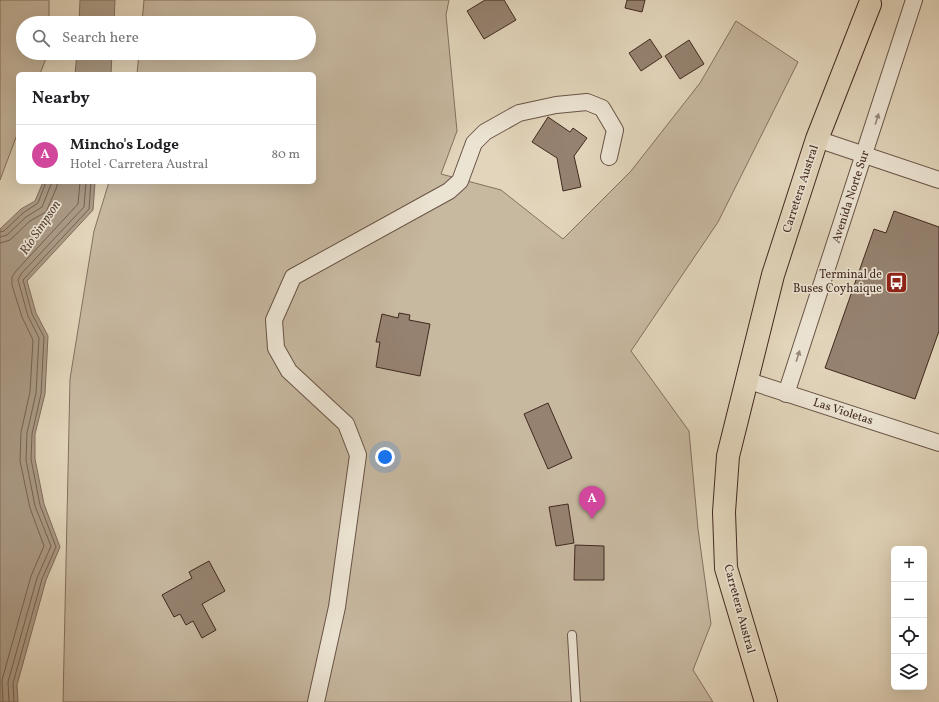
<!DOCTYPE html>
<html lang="en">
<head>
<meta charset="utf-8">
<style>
  body { margin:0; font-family:Vollkorn,serif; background:#f6f6f6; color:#202124 }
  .controls { position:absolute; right:12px; bottom:12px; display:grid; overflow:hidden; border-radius:6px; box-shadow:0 4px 16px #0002 }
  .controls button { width:36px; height:36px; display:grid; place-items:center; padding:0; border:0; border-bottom:1px solid #e0e0e0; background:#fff; color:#202124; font:20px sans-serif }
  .you { position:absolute; left:385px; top:457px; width:14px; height:14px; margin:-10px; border:3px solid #fff; border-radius:50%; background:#1a73e8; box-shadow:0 0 0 6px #1a73e833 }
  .badge { display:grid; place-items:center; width:26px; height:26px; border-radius:50%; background:#d93025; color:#fff; font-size:13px; font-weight:700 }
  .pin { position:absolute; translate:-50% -33px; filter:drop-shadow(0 1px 2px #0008) }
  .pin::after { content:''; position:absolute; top:21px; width:14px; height:12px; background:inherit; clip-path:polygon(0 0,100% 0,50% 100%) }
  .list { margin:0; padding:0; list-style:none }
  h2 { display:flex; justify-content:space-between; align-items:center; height:52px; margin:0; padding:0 16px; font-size:17px }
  h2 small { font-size:13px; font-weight:400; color:#757577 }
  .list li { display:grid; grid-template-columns:26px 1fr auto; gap:12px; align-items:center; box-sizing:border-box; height:60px; padding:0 16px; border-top:1px solid #e0e0e0 }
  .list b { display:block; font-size:15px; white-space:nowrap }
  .list p { margin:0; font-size:13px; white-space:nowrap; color:#757577 }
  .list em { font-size:13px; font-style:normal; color:#757577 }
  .icon { flex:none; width:22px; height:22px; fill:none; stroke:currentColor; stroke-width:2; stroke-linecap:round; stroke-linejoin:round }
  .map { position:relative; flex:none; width:939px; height:702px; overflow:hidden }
  .search { position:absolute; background:#fff; box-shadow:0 4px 16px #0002; left:16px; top:16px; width:300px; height:44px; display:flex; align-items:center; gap:10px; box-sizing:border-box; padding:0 14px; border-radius:22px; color:#757577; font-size:15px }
  .panel { position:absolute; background:#fff; box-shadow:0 4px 16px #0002; left:16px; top:72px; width:300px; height:112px; border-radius:6px }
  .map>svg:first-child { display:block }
</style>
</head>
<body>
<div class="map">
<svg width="939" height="702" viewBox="0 0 939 702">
  <rect width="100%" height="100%" fill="#e2d5bb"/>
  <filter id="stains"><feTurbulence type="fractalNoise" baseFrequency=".005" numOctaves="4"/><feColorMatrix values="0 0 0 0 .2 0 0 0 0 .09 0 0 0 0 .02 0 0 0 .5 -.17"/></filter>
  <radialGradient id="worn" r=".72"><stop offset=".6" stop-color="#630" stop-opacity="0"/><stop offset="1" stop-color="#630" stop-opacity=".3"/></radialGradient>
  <g fill="#c7b8a0" stroke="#847060">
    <path d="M0,0h49v23h-26v30h25l-8,21h-22v58l-18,48z"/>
    <path d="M144,0h305l-3,15 11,116 -16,43 60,16 62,49 68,-68 69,-88 36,-62 62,41 -80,160 -87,129 58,80 9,98 13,95 -18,46 20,32h-650l7,-323 24,-148 15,-49h205v-108h-177l2,-21h170v-30h-167z"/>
  </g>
  <g fill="#ab9b86" stroke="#816d5d">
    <path d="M80,0h35l-1,23h-35z"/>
    <path d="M77,53h35l-1,21h-36z"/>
    <path d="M43,182h52l-2,28 -66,71 9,32 12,23 -3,58 -10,40v25l9,45 16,43 -14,33 -29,105 1,17h-18v-473l21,-20 14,-8z"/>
  </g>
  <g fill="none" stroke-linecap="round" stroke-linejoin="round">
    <g stroke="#766252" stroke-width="1">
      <path d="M0,232l4,-1 19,-18 15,-10 8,-21"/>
      <path d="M0,237l7,-2 19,-18 16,-10 10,-25"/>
      <path d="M0,243l10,-3 20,-19 16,-9 10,-23 2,-7"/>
      <path d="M3,702l-1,-22 29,-104 13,-30 -14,-38 -10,-47 1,-29 9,-40 3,-52 -11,-23 -10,-32v-8l4,-6 62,-67 2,-22"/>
      <path d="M9,702l-1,-20 29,-104 14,-32 -16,-40 -9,-46 1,-27 9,-40 3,-55 -11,-22 -10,-36 3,-6 63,-67 2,-25"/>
      <path d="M14,702l-1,-19 29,-104 14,-32 -16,-42 -9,-46 1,-25 9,-40 3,-57 -12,-23 -9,-34 66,-71 2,-27"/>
    </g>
  </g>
  <g fill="#958270" stroke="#41291f">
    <path d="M485,0h19l12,20 -32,19 -17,-28z"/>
    <path d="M627,0h18l-3,12 -17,-4z"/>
    <path d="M650,39l12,18 -21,14 -12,-18z"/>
    <path d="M689,40l15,24 -24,15 -15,-23z"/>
    <path d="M548,117l22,15 3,-4 14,10 -13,18 7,31 -18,4 -6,-33 -25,-16z"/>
    <path d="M894,211l45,16v104l-24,68 -90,-31 49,-139 12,4z"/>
    <path d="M399,313l11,2 -1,5 21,4 -10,52 -44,-9 4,-25h-4l6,-28 16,4z"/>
    <path d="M548,403l24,55 -24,11 -24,-55z"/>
    <path d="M568,504l6,39 -18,3 -7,-39z"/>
    <path d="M575,545l29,1v34h-30z"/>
    <path d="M209,561l16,30 -23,13 14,26 -14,8 -9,-17 -7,4 -6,-11 -6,3 -12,-22 30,-17 -3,-6z"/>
  </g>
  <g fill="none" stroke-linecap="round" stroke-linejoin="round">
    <defs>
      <path id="service" d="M572,635l4,67"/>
      <g id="minor">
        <path d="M817,139l122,41"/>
        <path d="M746,380l193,63"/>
        <path d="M786,394l128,-394"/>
        <path d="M316,702l21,-95 21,-152 -12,-31 -57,-53 -13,-23 -2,-28 19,-43 156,-86 11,-10 14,-38 11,-11 34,-19 37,-8 31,-3 15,6 13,22 -6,27"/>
      </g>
      <path id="trunk" d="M766,702l-40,-134 -2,-56 4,-56 45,-181 44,-136 53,-135"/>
    </defs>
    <use href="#service" stroke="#695446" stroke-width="10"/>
    <use href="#minor" stroke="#695446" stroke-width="18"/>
    <use href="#trunk" stroke="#41291f" stroke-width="24"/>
    <use href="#service" stroke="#ece4d3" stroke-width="8"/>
    <use href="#minor" stroke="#ece4d3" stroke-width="16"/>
    <use href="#trunk" stroke="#e2d5bb" stroke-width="22"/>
  </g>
  <defs><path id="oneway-solid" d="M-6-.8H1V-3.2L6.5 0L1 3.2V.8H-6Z"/></defs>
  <g fill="#968679">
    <use href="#oneway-solid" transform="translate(877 119) rotate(-72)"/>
    <use href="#oneway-solid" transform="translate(798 356) rotate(-72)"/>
  </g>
  <defs>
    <symbol id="bus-square" viewBox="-11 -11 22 22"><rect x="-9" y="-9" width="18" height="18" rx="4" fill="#8f2418" stroke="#ece4d3"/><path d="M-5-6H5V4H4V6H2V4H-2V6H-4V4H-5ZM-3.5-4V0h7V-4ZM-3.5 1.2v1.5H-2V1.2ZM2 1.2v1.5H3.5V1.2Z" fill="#fff"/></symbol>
  </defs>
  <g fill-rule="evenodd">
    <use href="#bus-square" x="884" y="270" width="25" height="25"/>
  </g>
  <g text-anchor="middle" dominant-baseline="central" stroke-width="3.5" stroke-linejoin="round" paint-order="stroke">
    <g font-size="12" fill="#41291f" stroke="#ece4d3">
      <text transform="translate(801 189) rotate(-72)">Carretera Austral</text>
      <text transform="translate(851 197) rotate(-72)">Avenida Norte Sur</text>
      <text transform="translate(843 412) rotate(18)">Las Violetas</text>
      <text transform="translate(739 609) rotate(75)">Carretera Austral</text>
    </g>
    <g font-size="12" fill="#41291f" stroke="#ece4d3" text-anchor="end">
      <text x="882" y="275">Terminal de<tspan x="882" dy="14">Buses Coyhaique</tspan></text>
    </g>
    <g font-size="13" font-style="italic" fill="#5c4639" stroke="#ece4d3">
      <text transform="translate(41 228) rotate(-56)">Río Simpson</text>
    </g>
  </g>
  <rect width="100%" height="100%" filter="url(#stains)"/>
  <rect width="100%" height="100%" fill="url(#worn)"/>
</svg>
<div class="controls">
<button>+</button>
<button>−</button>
<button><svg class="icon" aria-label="locate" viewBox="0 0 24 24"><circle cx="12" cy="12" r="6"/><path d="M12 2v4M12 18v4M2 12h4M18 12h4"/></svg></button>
<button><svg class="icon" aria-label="layers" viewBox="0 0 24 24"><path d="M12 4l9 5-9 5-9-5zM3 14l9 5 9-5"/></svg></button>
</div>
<div class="you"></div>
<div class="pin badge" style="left:592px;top:519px;background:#d1479c">A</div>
<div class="search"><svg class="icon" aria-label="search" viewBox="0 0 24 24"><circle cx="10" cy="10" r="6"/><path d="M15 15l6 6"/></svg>Search here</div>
<section class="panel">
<h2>Nearby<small></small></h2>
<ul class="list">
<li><span class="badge" style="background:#d1479c">A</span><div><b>Mincho's Lodge</b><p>Hotel · Carretera Austral</p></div><em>80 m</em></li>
</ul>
</section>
</div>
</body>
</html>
